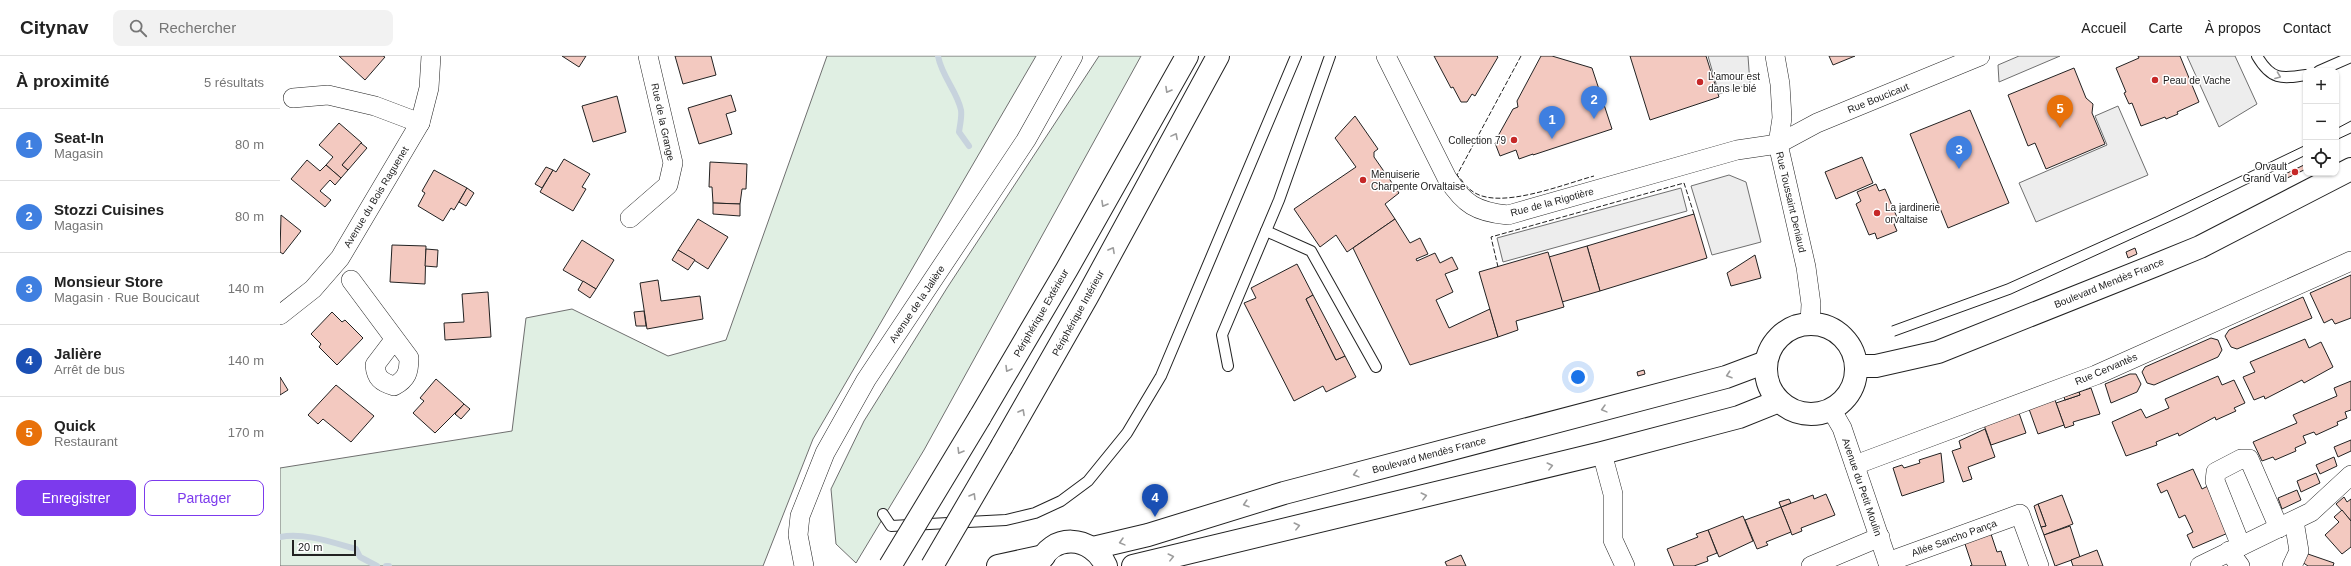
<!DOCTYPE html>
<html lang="fr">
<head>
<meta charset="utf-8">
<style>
  body { margin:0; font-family:Arial,sans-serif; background:#f2f2f2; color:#222 }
  .controls { position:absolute; right:12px; top:12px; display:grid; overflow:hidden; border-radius:8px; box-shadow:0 1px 3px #0004 }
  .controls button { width:36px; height:36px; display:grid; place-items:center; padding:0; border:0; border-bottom:1px solid #e0e0e0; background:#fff; color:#222; font:20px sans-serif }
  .scale { position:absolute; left:12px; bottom:10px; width:64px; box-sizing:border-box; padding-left:4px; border:2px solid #222; border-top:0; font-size:11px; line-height:14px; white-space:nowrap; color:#222; -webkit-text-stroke:3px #fff; paint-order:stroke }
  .you { position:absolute; left:1298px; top:321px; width:14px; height:14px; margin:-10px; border:3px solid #fff; border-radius:50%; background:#1a73e8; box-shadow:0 0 0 6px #1a73e833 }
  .badge { display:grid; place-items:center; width:26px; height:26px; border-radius:50%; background:#7c3aed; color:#fff; font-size:13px; font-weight:700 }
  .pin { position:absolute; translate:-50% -33px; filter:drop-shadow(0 1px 2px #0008) }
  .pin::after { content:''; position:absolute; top:21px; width:14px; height:12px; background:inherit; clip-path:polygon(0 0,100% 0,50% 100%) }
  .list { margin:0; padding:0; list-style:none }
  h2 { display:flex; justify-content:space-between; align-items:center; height:52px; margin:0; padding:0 16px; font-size:17px }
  h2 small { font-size:13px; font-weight:400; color:#767676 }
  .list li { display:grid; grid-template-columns:26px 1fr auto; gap:12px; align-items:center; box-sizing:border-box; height:72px; padding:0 16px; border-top:1px solid #e0e0e0 }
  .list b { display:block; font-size:15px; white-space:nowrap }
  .list p { margin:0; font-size:13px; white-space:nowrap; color:#767676 }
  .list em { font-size:13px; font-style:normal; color:#767676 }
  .actions { display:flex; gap:8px; padding:12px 16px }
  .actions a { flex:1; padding:9px 0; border:1px solid #7c3aed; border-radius:8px; text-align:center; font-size:14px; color:#7c3aed }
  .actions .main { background:#7c3aed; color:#fff }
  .icon { flex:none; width:22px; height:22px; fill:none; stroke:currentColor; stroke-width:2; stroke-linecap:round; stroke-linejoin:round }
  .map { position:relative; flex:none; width:2071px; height:510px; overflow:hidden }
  header { display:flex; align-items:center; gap:24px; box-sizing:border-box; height:56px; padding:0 20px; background:#fff; border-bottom:1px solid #e0e0e0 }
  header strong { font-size:19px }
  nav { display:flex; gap:22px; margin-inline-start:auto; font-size:14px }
  .search { width:280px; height:36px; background:#f2f2f2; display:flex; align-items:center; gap:10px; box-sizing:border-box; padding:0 14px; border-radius:8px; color:#767676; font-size:15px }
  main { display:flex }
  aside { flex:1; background:#fff }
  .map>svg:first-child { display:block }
</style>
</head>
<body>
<header>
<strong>Citynav</strong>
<div class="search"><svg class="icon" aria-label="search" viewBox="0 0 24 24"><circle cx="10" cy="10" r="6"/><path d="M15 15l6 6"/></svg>Rechercher</div>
<nav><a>Accueil</a><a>Carte</a><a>À propos</a><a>Contact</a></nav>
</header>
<main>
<aside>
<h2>À proximité<small>5 résultats</small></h2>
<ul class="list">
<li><span class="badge" style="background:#3f7fe0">1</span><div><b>Seat-In</b><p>Magasin</p></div><em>80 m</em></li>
<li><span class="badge" style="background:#3f7fe0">2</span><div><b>Stozzi Cuisines</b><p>Magasin</p></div><em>80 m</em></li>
<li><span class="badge" style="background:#3f7fe0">3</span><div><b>Monsieur Store</b><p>Magasin · Rue Boucicaut</p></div><em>140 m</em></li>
<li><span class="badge" style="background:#1a4fb4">4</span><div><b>Jalière</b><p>Arrêt de bus</p></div><em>140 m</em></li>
<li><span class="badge" style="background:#e8710a">5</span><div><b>Quick</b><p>Restaurant</p></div><em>170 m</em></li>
</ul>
<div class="actions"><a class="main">Enregistrer</a><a>Partager</a></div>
</aside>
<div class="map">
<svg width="2071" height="510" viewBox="0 0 2071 510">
  <rect width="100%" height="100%" fill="#fff"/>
  <g fill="#e0efe3" stroke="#6f6f6f">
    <path d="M547,0h209l-223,383 -50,127h-483v-98l232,-37 14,-113 46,-9 96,47 58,-16z"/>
    <path d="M819,0h42l-217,394 -68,113 -20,-19 -5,-55 33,-68 83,-133z"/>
  </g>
  <g fill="#ededed" stroke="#6f6f6f">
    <path d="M1428,0h40l2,28 -31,10z"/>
    <path d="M1739,0h41l-61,26 -1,-17z"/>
    <path d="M1907,0h48l22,48 -38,23z"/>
    <path d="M1838,50l30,69 -112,47 -17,-39 88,-38 -12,-29z"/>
    <path d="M1449,119l17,7 15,60 -49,13 -21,-69z"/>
    <path d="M1401,132l6,23 -184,51 -6,-24z"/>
  </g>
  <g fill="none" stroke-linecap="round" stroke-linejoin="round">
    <g stroke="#c7d3dd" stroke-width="6">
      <path d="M658,0c4,21 19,35 23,54 1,7 -1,15 -2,22l10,14"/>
      <path d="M0,481c24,-5 54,6 76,12l4,8 17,9"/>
      <path d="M106,510h3"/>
    </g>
  </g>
  <g fill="#f3c9c0" stroke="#222">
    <path d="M59,0h44l2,1 -20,23z"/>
    <path d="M282,0h24l-7,11z"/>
    <path d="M395,0h36l5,19 -33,9z"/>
    <path d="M1154,0h63l1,1 -23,39 -3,-2 -5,8h-6l-8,-15 -2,1z"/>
    <path d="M1261,0h11l40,12 20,61 -79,26v-1l-14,5 -3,-9 -16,6 -5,-13 5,-2 -2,-5 15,-27 5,-2 -1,-6z"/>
    <path d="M1350,0h76l13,41 -69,23z"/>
    <path d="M1549,0h26l-22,9z"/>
    <path d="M1858,0h42l19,46 -22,10 1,2 -12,5 -1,-2 -24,9 -9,-23 -3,1 -5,-11 2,-1 -10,-24 23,-10z"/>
    <path d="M1794,12l12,30 7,6 -1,9 13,31 -59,25 -11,-26 -7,3 -20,-51z"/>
    <path d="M451,39l5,16 -10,3 6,20 -33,10 -11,-36z"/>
    <path d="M337,40l9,36 -33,10 -11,-36z"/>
    <path d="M1690,54l39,93 -61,25 -38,-94z"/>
    <path d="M1075,60l23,33 -4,3v5l25,36 -14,11 10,15 -48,33 -11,-17 -16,12 -26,-38 62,-42 -21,-29z"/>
    <path d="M59,67l23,20 -20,22 6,5 -7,8 -15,-13 7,-8 -14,-12z"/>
    <path d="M81,87l6,5 -19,22 -6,-5z"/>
    <path d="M1582,101l11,26 -37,16 -11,-27z"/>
    <path d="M284,103l26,15 -8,13 4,2 -13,22 -33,-19 13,-22 3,2z"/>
    <path d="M27,104l13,11 6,-6 15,13 -6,7 -5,-5 -10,11 11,9 -6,7 -34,-28z"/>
    <path d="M430,106l37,2 -1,25h-4l-2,15 -27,-1 -1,-16h-3z"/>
    <path d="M2026,108v5l-25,12 -2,-4z"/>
    <path d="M266,111l7,3 -11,18 -7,-4z"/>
    <path d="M154,114l33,18 -13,22 -3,-2 -8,13 -25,-15 7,-13 -3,-2z"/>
    <path d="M1596,128l3,7 6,-2 14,33 -5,2 3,7 -20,8 -2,-6 -6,2 -13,-31 5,-3 -4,-9z"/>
    <path d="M187,132l7,5 -8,13 -7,-4z"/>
    <path d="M433,147l27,1v12l-27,-2z"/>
    <path d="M1414,158l13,44 -107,33 -13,-45z"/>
    <path d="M1,159l20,16 -18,23 -3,-2z"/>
    <path d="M418,163l30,18 -20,32 -30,-19z"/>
    <path d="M1115,163l15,24 10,-5 8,16 -12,5 1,2 18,-8 5,10 12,-6 6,12 -13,5 8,18 -17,8 13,28 41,-19 8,28 -88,28 -57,-117z"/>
    <path d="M302,184l32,20 -18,29 -33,-19z"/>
    <path d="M112,189l34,1 -1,38 -35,-2z"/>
    <path d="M1307,190l13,45 -38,11 -13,-45z"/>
    <path d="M1855,192l2,6 -9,4 -2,-6z"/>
    <path d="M146,193l12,1 -1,17 -12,-1z"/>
    <path d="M398,194l17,10 -7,10 -16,-10z"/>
    <path d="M1268,196l16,55 -48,14 2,9 -20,7 -19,-65z"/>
    <path d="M1475,199l6,23 -30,8 -4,-13z"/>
    <path d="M1017,208l16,31 -7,4 30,61 9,-4 11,21 -30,15 -3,-6 -29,15 -50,-98 12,-5 -5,-10z"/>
    <path d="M2071,219v43l-16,6 -3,-5 -8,4 -14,-30z"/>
    <path d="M378,224l3,21 39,-5 3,23 -56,10 -7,-46z"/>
    <path d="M303,225l13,8 -6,9 -12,-8z"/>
    <path d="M208,236l3,45 -46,3 -1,-17 20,-1 -2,-28z"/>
    <path d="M1033,239l32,61 -9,4 -30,-61z"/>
    <path d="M2023,241l9,21 -75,31 -6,-2 -6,-11 4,-6z"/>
    <path d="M364,255l2,15h-10l-2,-14z"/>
    <path d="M52,256l10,10 3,-2 18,18 -26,27 -18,-18 2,-3 -10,-10z"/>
    <path d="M1931,282l7,2 4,10 -4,7 -64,28 -7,-2 -5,-11 3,-5z"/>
    <path d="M2025,283l4,9 12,-6 12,25 -29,16 -2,-3 -37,19 -1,-3 -10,4 -11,-23 12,-5 -5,-10z"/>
    <path d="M1364,314l1,4 -7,2 -1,-4z"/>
    <path d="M1850,318h6l5,10 -4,8 -26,11 -6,-19z"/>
    <path d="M1938,320l4,9 12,-5 11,23 -11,5 2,3 -20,9 -1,-3 -36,19 -1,-3 -22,9 1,3 -31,11 -14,-34 29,-13 5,9 23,-10 -4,-9z"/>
    <path d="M0,321l8,13 -8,5z"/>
    <path d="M156,323l28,25 -29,29 -22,-20 11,-12 -4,-3z"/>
    <path d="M2071,325v29l-6,2 2,6 -10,4 1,3 -22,10 -2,-3 -11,4 3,7 -11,5 1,3 -21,9 -2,-3 -11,4 -9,-19 44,-19 -4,-8 44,-19 -3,-8z"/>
    <path d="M56,329l38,31 -23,26 -28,-23 -5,5 -10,-9z"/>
    <path d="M1811,332l9,26 -27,8 1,3 -9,3 -9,-25 24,-8 -1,-3z"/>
    <path d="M1799,336l1,3 -15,5 -1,-3z"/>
    <path d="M1775,344l9,25 -26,9 -9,-25z"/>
    <path d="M184,348l6,5 -9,10 -6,-5z"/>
    <path d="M1739,357l7,20 -35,12 -7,-20z"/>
    <path d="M1705,373l10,28 -27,10 4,12 -9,3 -11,-31 9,-3 -2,-7z"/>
    <path d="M2071,384v11l-13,6 -4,-10z"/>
    <path d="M1661,397l3,29 -42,14 -9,-28 9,-3 2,3 16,-5 -1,-3z"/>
    <path d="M2054,401l3,9 -17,8 -4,-9z"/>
    <path d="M1913,413l9,20 6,-3 20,47 -35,15 -6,-13 6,-3 -8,-17 -6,3 -12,-28 -6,3 -4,-9z"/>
    <path d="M2036,417l4,10 -19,9 -4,-11z"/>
    <path d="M2017,434l4,10 -19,9 -4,-11z"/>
    <path d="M1546,438l9,21 -34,13 1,3 -10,4 -11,-28 32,-12 1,4z"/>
    <path d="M1782,439l11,29 -29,11 -3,-8 5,-1 -8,-22z"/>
    <path d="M2064,441l3,5 4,-3v22l-15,-17z"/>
    <path d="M1509,443l2,4 -10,4 -2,-5z"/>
    <path d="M1758,448l8,22 -5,1 -7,-21z"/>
    <path d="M1501,451l10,25 -25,10 2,3 -11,4 -12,-29z"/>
    <path d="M2062,454l9,11v26l-9,7 -17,-19 14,-13 -5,-5z"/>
    <path d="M1463,460l10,25 -34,16 -11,-27z"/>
    <path d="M1790,470l10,31 -25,9 -11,-31z"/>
    <path d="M1428,474l9,23 -10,4 1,4 -14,5h-20l-7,-17 31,-12 -2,-3z"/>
    <path d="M1710,475l7,21 4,-1 5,15h-36l2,-1 -8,-24z"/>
    <path d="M1817,494l6,16h-30l-2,-6z"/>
    <path d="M2025,497l29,10 -1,3h-25l-6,-4z"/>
    <path d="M1181,499l5,11h-19l-2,-4z"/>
  </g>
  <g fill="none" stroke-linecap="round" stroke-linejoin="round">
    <defs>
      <g id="lane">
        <path d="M1977,0c14,24 24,23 49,19"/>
        <path d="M2039,15l32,-14"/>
        <path d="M986,175l45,20 65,116"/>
        <path d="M948,310l-6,-31 57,-135 51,-144"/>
        <path d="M603,458l8,12 115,-6 29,-7 26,-12 27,-20 39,-48 34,-57 135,-320"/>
      </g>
      <g id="street">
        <path d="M1106,0l61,122c17,26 29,34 61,37l229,-65 41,-6 39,-21 163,-67"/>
        <path d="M1495,0l5,28 2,34 -4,26 28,123 5,37 -1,20"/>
        <path d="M13,42l35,-3 47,11 45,17"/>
        <path d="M350,162l38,-33 5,-22 -25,-107"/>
        <path d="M71,224l58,78c0,14 -2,21 -15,28 -13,-4 -18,-8 -19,-21l19,-25"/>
        <path d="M0,259l33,-26 27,-31 80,-135 9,-35 2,-32"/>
        <path d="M1551,353l11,19 47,138"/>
        <path d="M1322,397l11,41v46l12,26"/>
        <path d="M1575,409l241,-90 255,-114"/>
        <path d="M1961,490l-26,-65 1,-9 25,-13h8l30,69"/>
        <path d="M1949,495l11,15"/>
        <path d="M1608,506l132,-48 19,52"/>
        <path d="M524,510l-6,-31 2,-19 25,-63 41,-73 160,-240 47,-84"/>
        <path d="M1531,510l69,-29"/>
        <path d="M1920,510l111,-54 40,-37"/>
        <path d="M2012,510l7,-15 -5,-30"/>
      </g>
      <g id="secondary">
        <circle cx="1531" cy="313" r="45"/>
        <path d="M1576,310h20l62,-14 218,-87 44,-18 151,-78"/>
        <path d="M813,492l55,-13 136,-42 442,-116 40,-15"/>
        <path d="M718,510l46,-10"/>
        <path d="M758,510c13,-34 54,-31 68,0"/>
        <path d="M853,510l469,-113 137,-36 40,-16"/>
      </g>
      <g id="highway">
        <path d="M700,361l87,-148 120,-213"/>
        <path d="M722,390l85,-149 131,-241"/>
      </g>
    </defs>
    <use href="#lane" stroke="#222" stroke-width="12"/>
    <use href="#street" stroke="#222" stroke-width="20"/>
    <use href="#secondary" stroke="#222" stroke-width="24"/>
    <use href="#highway" stroke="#222" stroke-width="24"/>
    <use href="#lane" stroke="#fff" stroke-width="10"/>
    <use href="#street" stroke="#fff" stroke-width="19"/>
    <use href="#secondary" stroke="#fff" stroke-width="22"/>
    <use href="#highway" stroke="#fff" stroke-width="22"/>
    <g stroke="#222" stroke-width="1">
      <path d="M2056,73l15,-8"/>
      <path d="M2056,84l15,-7"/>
      <path d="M1612,270l115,-42 149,-67 150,-72"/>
      <path d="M1615,280l116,-42 173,-79 122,-60"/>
    </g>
    <defs>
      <g id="highway-bridge">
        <path d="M610,510l90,-149"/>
        <path d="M652,510l70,-120"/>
      </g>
    </defs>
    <use href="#highway-bridge" stroke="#222" stroke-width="24" stroke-linecap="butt"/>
    <use href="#highway-bridge" stroke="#fff" stroke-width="22"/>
    <g stroke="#222" stroke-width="1" stroke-dasharray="5 2" stroke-linecap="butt">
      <path d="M1241,0l-64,119c5,5 9,12 15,16 26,20 92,-7 122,-15"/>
      <path d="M1218,211l-7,-30 193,-54 10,31"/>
    </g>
  </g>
  <defs><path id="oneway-chevron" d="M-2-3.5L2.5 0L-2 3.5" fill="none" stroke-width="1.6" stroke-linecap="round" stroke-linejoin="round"/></defs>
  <g stroke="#9c9c9c">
    <use href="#oneway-chevron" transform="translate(1998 20) rotate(21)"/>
    <use href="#oneway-chevron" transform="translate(888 34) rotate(120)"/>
    <use href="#oneway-chevron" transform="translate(895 80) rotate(-62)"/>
    <use href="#oneway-chevron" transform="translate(824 148) rotate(120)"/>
    <use href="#oneway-chevron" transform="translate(832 194) rotate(-61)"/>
    <use href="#oneway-chevron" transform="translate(728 313) rotate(121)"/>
    <use href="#oneway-chevron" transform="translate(1449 319) rotate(162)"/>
    <use href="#oneway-chevron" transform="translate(1324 353) rotate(165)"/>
    <use href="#oneway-chevron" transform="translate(742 356) rotate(-61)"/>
    <use href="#oneway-chevron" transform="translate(680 395) rotate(121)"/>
    <use href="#oneway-chevron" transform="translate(1270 410) rotate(-14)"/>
    <use href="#oneway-chevron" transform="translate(1076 418) rotate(165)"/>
    <use href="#oneway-chevron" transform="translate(693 440) rotate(-59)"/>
    <use href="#oneway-chevron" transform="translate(1144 440) rotate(-14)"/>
    <use href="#oneway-chevron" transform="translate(966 448) rotate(163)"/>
    <use href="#oneway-chevron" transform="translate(1017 470) rotate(-14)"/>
    <use href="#oneway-chevron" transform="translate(842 486) rotate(165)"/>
    <use href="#oneway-chevron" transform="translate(891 501) rotate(-14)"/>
  </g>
  <g fill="#c62828" stroke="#fff" stroke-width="1.5">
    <circle cx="1875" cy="24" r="4"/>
    <circle cx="1420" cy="26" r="4"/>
    <circle cx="1234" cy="84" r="4"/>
    <circle cx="2015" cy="116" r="4"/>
    <circle cx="1083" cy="124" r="4"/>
    <circle cx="1597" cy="157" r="4"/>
  </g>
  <g text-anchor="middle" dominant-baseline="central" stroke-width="3" stroke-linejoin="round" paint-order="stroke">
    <g font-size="10" fill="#222" stroke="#fff" text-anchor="start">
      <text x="1428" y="20">L'amour est<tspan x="1428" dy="12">dans le blé</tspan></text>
      <text x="1883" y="24">Peau de Vache</text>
      <text x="1226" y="84" text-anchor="end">Collection 79</text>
      <text x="2007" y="110" text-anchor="end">Orvault<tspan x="2007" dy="12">Grand Val</tspan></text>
      <text x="1091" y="118">Menuiserie<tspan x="1091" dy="12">Charpente Orvaltaise</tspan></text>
      <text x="1605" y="151">La jardinerie<tspan x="1605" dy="12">orvaltaise</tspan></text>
    </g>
    <g font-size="10" fill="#222" stroke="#fff">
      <text transform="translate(1598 42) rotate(-22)">Rue Boucicaut</text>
      <text transform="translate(383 66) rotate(78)">Rue de la Grange</text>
      <text transform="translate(96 141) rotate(-59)">Avenue du Bois Raguenet</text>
      <text transform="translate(1272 146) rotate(-15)">Rue de la Rigotière</text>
      <text transform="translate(1511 146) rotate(77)">Rue Toussaint Deniaud</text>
      <text transform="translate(1829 227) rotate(-22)">Boulevard Mendès France</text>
      <text transform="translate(637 248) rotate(-56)">Avenue de la Jalière</text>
      <text transform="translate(761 257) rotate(-60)">Périphérique Extérieur</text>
      <text transform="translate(798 257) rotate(-61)">Périphérique Intérieur</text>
      <text transform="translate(1826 313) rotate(-23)">Rue Cervantès</text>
      <text transform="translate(1149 399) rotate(-15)">Boulevard Mendès France</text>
      <text transform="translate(1582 431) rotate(71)">Avenue du Petit Moulin</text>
      <text transform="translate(1674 482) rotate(-20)">Allée Sancho Pança</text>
    </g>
  </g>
</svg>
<div class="controls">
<button>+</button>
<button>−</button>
<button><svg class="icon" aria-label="locate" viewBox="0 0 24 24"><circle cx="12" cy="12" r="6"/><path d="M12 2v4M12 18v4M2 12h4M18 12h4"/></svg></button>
</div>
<div class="scale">20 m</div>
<div class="you"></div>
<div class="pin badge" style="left:1272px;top:83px;background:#3f7fe0">1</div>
<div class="pin badge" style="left:1314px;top:63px;background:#3f7fe0">2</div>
<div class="pin badge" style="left:1679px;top:113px;background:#3f7fe0">3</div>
<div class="pin badge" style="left:875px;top:461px;background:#1a4fb4">4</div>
<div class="pin badge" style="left:1780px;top:72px;background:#e8710a">5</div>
</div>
</main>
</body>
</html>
